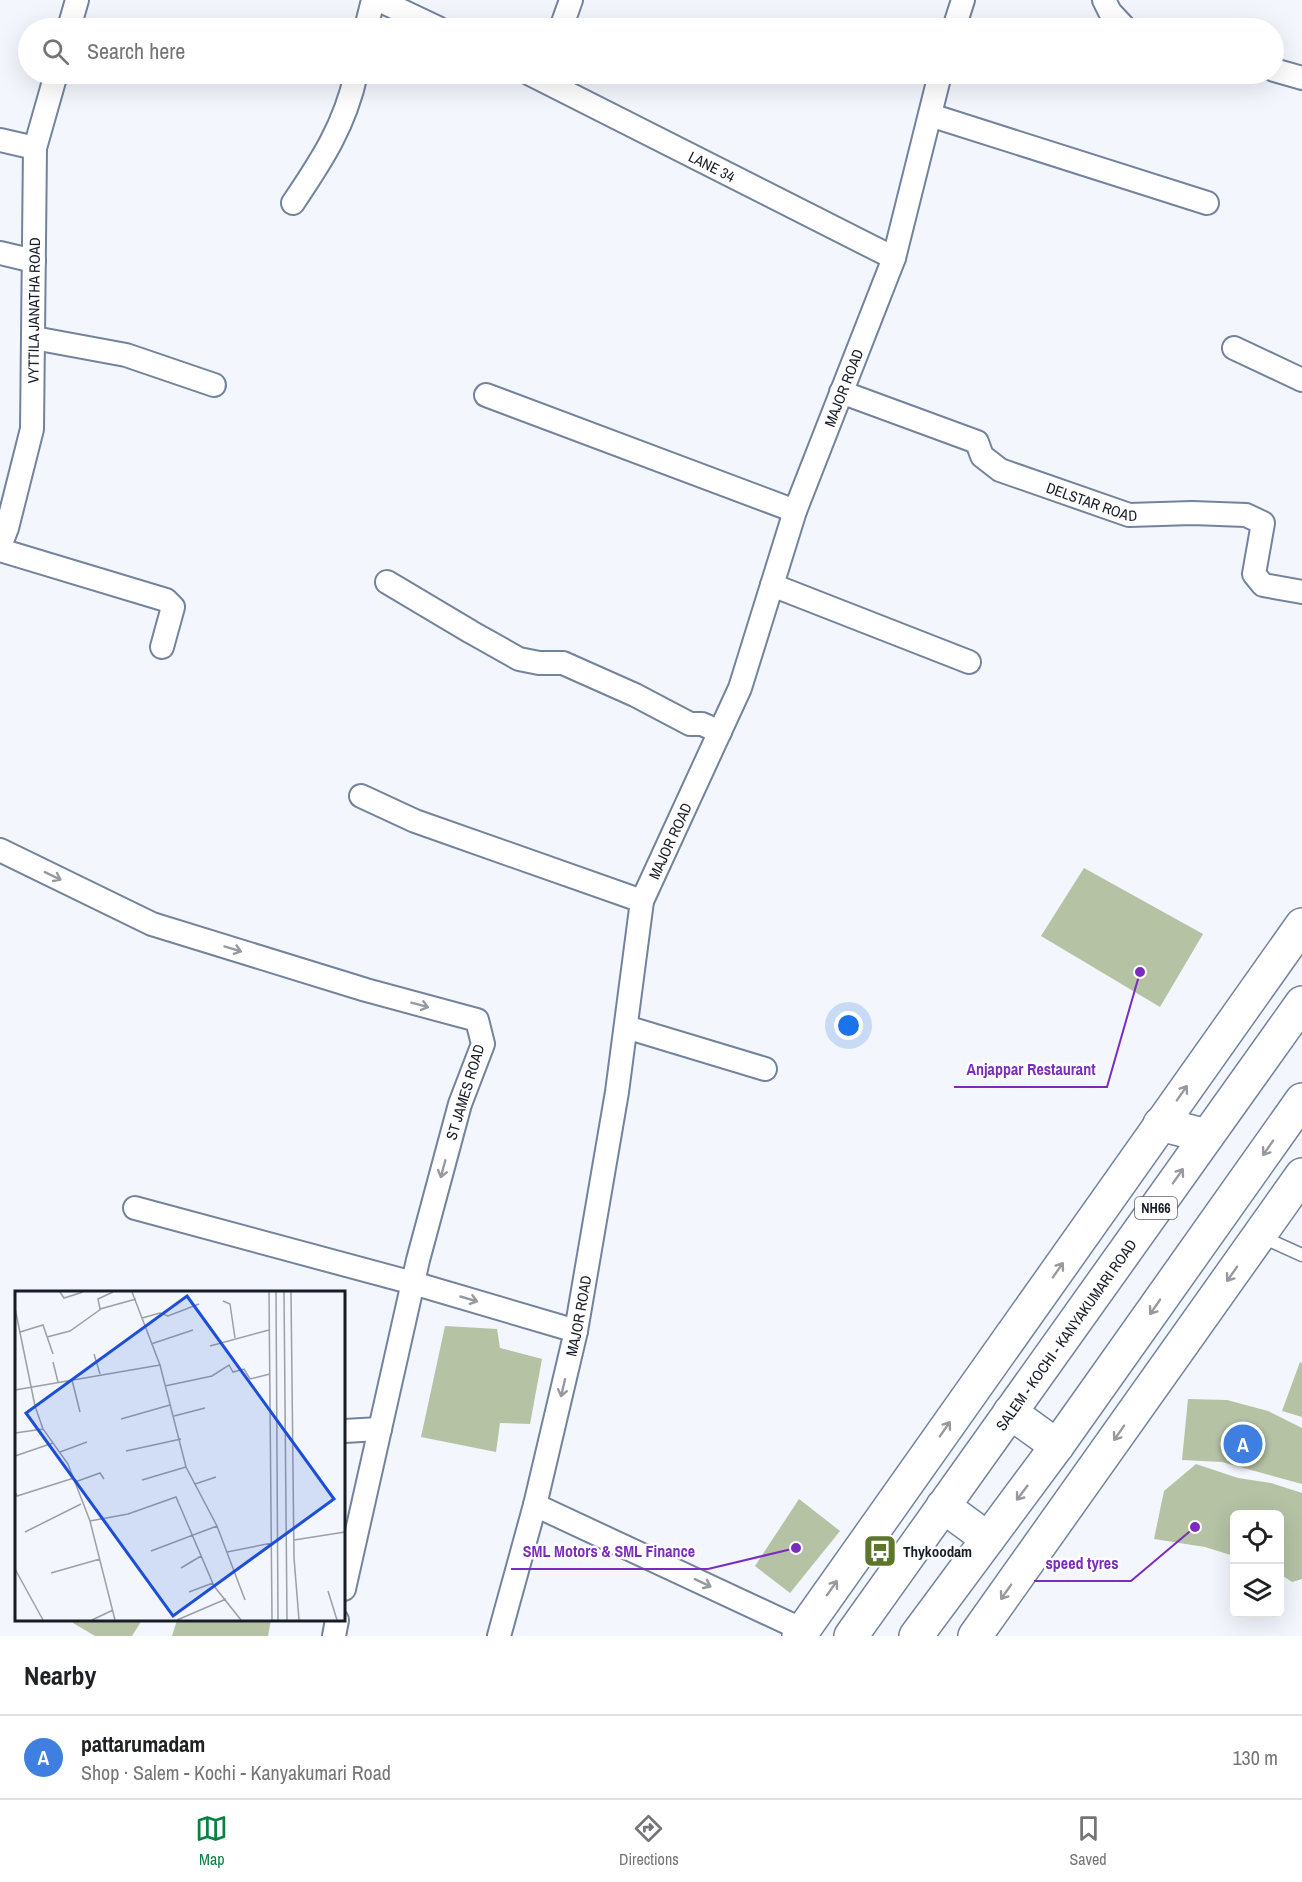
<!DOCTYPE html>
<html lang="en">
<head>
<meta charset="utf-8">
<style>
  body { margin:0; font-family:"Archivo Narrow",sans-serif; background:#f2f2f2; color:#202124 }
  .controls { position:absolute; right:18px; bottom:18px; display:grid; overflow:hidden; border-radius:9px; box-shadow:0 6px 24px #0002 }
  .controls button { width:54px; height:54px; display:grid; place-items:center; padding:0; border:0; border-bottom:2px solid #e0e0e0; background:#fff; color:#202124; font:30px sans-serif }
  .you { position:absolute; left:849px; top:1026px; width:21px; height:21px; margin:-15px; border:4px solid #fff; border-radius:50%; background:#1a73e8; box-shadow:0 0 0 9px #1a73e833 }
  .badge { display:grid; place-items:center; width:39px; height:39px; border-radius:50%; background:#0b8043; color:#fff; font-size:20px; font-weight:700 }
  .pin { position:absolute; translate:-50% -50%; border:3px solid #fff; box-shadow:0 2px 6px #0006 }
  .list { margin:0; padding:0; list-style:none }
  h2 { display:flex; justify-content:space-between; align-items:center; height:78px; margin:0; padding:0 24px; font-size:26px }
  h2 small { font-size:20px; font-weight:400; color:#757577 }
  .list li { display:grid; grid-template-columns:39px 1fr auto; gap:18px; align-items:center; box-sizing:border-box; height:84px; padding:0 24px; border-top:2px solid #e0e0e0 }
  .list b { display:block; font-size:22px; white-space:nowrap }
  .list p { margin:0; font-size:20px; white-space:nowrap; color:#757577 }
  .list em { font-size:20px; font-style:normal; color:#757577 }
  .icon { flex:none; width:33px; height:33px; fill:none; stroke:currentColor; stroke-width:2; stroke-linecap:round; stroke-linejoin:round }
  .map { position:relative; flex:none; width:1302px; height:1636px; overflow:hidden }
  .search { position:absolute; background:#fff; box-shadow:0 6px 24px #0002; left:18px; right:18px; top:18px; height:66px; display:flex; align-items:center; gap:15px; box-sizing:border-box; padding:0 21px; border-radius:33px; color:#757577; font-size:22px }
  .sheet { height:162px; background:#fff }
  nav { display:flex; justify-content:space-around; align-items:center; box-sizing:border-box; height:84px; border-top:2px solid #e0e0e0; background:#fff; font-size:16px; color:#757577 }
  nav a { display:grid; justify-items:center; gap:3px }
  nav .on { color:#0b8043 }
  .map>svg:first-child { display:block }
</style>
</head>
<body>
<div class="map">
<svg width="1302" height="1636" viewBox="0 0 1302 1636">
  <rect width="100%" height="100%" fill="#f3f6fc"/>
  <g fill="#b5c2a4">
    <path d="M1084,868l119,66 -43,73 -119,-71z"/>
    <path d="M445,1326l52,3 3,19 42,11 -12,65 -30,-1 -4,29 -75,-15z"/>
    <path d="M1300,1362l2,1v54l-20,-6z"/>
    <path d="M1188,1399l39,1 41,11 34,17v56l-80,-22 -40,-2z"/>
    <path d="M1196,1464l42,14 33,5 31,10v86l-10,3 -12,-8v-60h-46v42l-29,-9 -51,-8 10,-48z"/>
    <path d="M799,1499l41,32 -50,62 -35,-27z"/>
    <path d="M74,1620h68l-10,16h-37l-22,-13z"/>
    <path d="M177,1620h94l-3,16h-96z"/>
  </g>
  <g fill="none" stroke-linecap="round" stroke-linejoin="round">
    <defs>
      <path id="lane" d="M1260,1236l42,19"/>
      <g id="street">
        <path d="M379,0l59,28"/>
        <path d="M1104,0l6,12 15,16"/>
        <path d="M69,28l8,-28"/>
        <path d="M366,28l7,-28"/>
        <path d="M561,28l10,-28"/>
        <path d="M954,28l9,-28"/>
        <path d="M1274,70l28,8"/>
        <path id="s1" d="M530,74l364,184"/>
        <path d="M930,115l277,88"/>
        <path d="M0,140l35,8"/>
        <path d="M293,203c29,-43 52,-78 63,-129"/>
        <path d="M0,253l34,8"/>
        <path d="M34,338l92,17 88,30"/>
        <path d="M1234,348l68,32"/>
        <path id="s2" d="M841,392l136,50 5,14 18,14 129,45 63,-2 54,2 17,8 -9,51 9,11 39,7"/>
        <path d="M486,395l309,116"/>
        <path id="s3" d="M0,546l7,-18 25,-99 3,-281 21,-74"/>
        <path d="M0,550l166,50 7,7 -11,40"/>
        <path d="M387,582l84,50 48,27 20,4h24l72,32 55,29h12l18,8"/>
        <path d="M772,585l197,77"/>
        <path d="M361,796l54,25 227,80"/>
        <path d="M0,850l152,74 214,66 111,30 6,24 -23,60 -42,156 -74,329"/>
        <path d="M626,1027l139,42"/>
        <path d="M135,1208l278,75 163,48"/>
        <path d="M344,1431l36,-2"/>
        <path d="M535,1505l268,125"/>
        <path d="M334,1636l3,-16"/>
        <path id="s4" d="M499,1636l36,-131 41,-174 41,-239 25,-191 98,-213 55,-177 99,-253 46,-184"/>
      </g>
      <g id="secondary">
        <path d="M799,1636l503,-711"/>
        <path d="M975,1636l327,-461"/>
      </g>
      <g id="highway">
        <path d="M1160,1124l47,12"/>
        <path d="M1010,1412l47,34"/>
        <path d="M943,1506l45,33"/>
        <path id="s5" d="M851,1636l451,-633"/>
        <path d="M916,1636l141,-190 245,-346"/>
      </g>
    </defs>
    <use href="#lane" stroke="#74839d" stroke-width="15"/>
    <use href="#street" stroke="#74839d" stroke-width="26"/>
    <use href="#secondary" stroke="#74839d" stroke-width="36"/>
    <use href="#highway" stroke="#74839d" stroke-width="36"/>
    <use href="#lane" stroke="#fff" stroke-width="12"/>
    <use href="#street" stroke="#fff" stroke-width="22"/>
    <use href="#secondary" stroke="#fff" stroke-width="33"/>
    <use href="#highway" stroke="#fff" stroke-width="33"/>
  </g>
  <defs><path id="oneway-shaft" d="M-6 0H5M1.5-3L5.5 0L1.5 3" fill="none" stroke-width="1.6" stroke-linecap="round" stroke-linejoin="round" transform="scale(1.5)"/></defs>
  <g stroke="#97999e">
    <use href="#oneway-shaft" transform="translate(53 876) rotate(26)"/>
    <use href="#oneway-shaft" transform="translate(233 949) rotate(17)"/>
    <use href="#oneway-shaft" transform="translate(420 1005) rotate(15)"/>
    <use href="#oneway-shaft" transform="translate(1182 1093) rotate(-55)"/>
    <use href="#oneway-shaft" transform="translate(1268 1148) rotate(125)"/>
    <use href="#oneway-shaft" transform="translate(443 1169) rotate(105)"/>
    <use href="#oneway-shaft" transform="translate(1178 1176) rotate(-55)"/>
    <use href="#oneway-shaft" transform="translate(1058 1270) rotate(-55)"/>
    <use href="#oneway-shaft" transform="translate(1232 1274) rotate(125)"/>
    <use href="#oneway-shaft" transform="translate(469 1299) rotate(16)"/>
    <use href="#oneway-shaft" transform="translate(1155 1307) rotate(125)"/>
    <use href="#oneway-shaft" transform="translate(563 1388) rotate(103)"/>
    <use href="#oneway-shaft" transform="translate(945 1429) rotate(-55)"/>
    <use href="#oneway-shaft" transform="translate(1119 1433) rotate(125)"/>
    <use href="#oneway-shaft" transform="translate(1022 1493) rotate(127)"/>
    <use href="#oneway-shaft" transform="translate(703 1583) rotate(25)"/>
    <use href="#oneway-shaft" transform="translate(832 1588) rotate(-55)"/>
    <use href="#oneway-shaft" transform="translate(1006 1592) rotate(125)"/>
  </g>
  <defs>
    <symbol id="bus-square" viewBox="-11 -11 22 22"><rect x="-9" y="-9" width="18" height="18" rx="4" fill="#5c772b" stroke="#fff"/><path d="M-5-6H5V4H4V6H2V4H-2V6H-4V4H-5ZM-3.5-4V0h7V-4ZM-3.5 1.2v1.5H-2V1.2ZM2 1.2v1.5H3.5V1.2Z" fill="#fff"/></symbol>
  </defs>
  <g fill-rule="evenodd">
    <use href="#bus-square" x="861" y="1532" width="38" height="38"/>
  </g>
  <g text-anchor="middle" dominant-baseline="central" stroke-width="5" stroke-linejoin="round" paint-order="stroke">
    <rect fill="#fff" stroke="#5d6168" stroke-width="1.5" x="1135" y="1197" width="42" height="22" rx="4.5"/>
    <g font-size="14" font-weight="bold" fill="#171d27">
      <text x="1156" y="1208">NH66</text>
    </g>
    <g font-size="15" fill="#171d27" stroke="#fff">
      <text stroke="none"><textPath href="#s1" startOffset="204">LANE 34</textPath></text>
      <text stroke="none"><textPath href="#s3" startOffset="240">VYTTILA JANATHA ROAD</textPath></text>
      <text stroke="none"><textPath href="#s4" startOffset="1302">MAJOR ROAD</textPath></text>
      <text stroke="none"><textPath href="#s2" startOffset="280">DELSTAR ROAD</textPath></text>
      <text stroke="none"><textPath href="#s4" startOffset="816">MAJOR ROAD</textPath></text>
      <text transform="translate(465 1092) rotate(-73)">ST JAMES ROAD</text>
      <text stroke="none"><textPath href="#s4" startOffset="330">MAJOR ROAD</textPath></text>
      <text stroke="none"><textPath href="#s5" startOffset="370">SALEM - KOCHI - KANYAKUMARI ROAD</textPath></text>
    </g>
    <g font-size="15" font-weight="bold" fill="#171d27" stroke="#fff" text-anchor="start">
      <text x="903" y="1551">Thykoodam</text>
    </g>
  </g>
  <g transform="translate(15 1291)">
    <rect width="330" height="330" fill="#f3f6fc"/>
    <path fill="none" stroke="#9b9fa7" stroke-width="1.5" d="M45,1l4,6 19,-6M98,1l-15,7 2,10 36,-10M117,1l28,73 26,102 31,59 28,74M254,1l3,328M261,1l2,328M269,1l3,328M276,1l3,266 5,62M208,10l7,3 5,34M0,17l20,98 8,23 25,35 22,57 25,99M127,27l18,-5 8,3 31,-12M5,41l23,-7 10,29M32,46l23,-6 31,-22M136,53l42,-14M195,55l59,-16M79,63l6,20M38,71l5,20M57,89l8,32M150,95l47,-10 17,-11 4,7 11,-3 6,10 20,-5M0,99l145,-25M159,125l31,-8M106,128l49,-14M0,142l28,-4M111,160l55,-12M45,161l27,-10M0,165l38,-13M127,189l44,-13M60,191l25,-9 4,6M180,193l21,-7M0,201l2,4 57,-18M75,230l38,-7 48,-17 38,89 27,34M10,241l56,-28M279,249l51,-8M136,260l66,-25M212,261l45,-9M166,277l20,-12M0,278l28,51M36,282l49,-14M313,300l9,29M174,301l24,-9M77,329l21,-10M162,329l49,-21"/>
    <path fill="#1d4ed8" fill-opacity="0.15" stroke="#1d4ed8" stroke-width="3" d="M172,5l147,203 -161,117 -147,-203z"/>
    <rect width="330" height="330" fill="none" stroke="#171d27" stroke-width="3"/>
  </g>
  <path fill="none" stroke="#7b2cbf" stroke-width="2" d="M1140 972L1107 1087H954M796 1548L708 1569H511M1195 1527L1131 1581H1034"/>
  <g fill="#7b2cbf" stroke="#fff" stroke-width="2">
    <circle cx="1140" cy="972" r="6"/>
    <circle cx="796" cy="1548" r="6"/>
    <circle cx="1195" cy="1527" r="6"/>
  </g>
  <g font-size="16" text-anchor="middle" font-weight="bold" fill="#7b2cbf" stroke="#fff" stroke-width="5" stroke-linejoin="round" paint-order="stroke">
    <text x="1031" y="1075">Anjappar Restaurant</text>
    <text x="609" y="1557">SML Motors &amp; SML Finance</text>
    <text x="1082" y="1569">speed tyres</text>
  </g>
</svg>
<div class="controls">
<button><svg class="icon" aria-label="locate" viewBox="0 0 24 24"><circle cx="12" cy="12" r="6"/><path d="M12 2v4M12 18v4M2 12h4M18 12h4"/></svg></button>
<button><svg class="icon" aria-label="layers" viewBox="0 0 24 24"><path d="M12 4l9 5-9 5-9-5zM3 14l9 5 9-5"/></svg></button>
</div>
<div class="you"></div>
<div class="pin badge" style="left:1243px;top:1444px;background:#3f7fe0">A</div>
<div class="search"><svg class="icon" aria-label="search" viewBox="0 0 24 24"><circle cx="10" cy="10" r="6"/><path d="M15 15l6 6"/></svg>Search here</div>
</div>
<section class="sheet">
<h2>Nearby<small></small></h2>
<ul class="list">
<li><span class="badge" style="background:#3f7fe0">A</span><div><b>pattarumadam</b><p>Shop · Salem - Kochi - Kanyakumari Road</p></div><em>130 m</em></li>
</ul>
</section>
<nav>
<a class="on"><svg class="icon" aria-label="map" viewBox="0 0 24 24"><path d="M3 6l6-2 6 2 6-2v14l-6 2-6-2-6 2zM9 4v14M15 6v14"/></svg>Map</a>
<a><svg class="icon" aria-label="directions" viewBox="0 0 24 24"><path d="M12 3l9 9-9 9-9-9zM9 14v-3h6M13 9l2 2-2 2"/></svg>Directions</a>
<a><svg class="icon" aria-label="saved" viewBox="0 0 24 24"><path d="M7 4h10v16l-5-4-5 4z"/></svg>Saved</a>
</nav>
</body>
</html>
